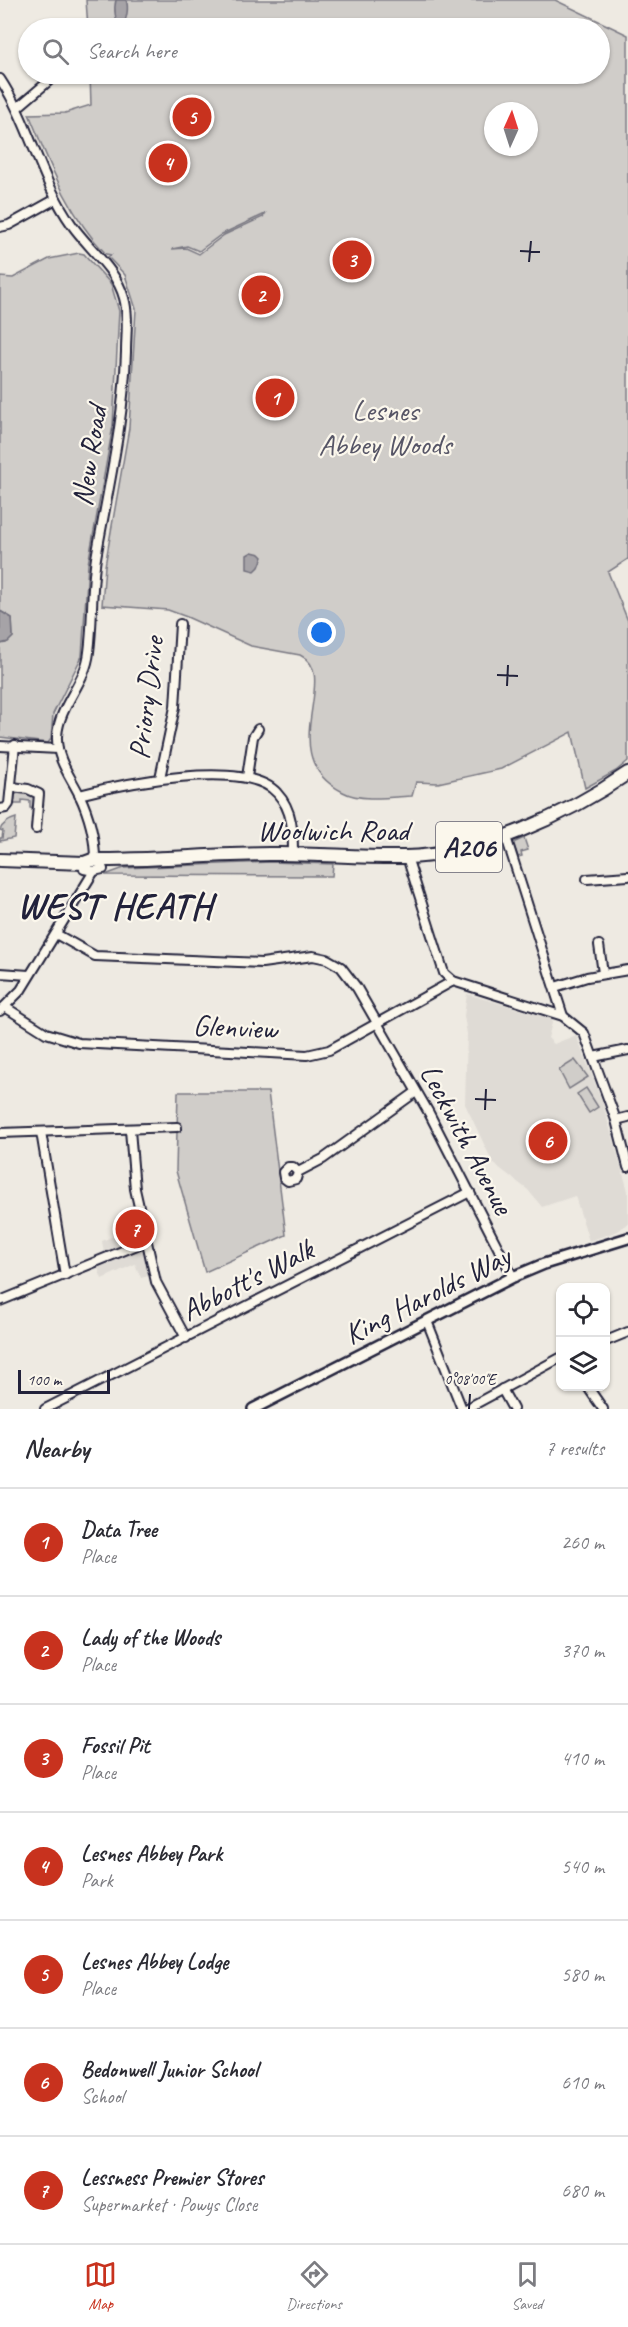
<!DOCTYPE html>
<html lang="en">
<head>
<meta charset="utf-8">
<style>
  body { margin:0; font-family:Caveat,sans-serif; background:#f7f7f7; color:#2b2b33 }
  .controls { position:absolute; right:18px; bottom:18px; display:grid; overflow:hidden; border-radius:12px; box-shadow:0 2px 4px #0004 }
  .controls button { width:54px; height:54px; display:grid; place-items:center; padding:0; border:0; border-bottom:2px solid #e1e1e2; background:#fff; color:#2b2b33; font:30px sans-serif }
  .compass { position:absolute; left:484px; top:102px; width:54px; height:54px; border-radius:50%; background:#fff; box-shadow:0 2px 4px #0004; rotate:3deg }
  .scale { position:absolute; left:18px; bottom:15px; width:92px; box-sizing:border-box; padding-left:6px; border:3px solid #22223b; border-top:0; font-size:16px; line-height:21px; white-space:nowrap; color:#22223b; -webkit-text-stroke:4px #fbf7ec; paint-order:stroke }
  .you { position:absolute; left:322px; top:633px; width:21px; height:21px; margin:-15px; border:4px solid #fff; border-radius:50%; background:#1a73e8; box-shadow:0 0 0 9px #1a73e833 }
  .badge { display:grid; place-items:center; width:39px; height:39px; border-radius:50%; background:#c8321e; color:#fff; font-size:20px; font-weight:700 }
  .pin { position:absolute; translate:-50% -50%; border:3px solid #fff; box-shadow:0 2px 6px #0006 }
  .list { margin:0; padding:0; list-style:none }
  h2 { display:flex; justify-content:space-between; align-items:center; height:78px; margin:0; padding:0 24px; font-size:26px }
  h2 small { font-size:20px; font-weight:400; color:#7c7c81 }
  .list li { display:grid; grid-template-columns:39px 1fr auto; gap:18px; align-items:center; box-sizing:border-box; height:108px; padding:0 24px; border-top:2px solid #e1e1e2 }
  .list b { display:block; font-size:22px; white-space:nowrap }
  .list p { margin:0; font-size:20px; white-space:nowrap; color:#7c7c81 }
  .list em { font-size:20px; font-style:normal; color:#7c7c81 }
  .icon { flex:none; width:33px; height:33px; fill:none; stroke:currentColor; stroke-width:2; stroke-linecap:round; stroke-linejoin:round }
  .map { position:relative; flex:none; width:628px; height:1409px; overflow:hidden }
  .search { position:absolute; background:#fff; box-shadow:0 2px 4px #0004; left:18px; right:18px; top:18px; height:66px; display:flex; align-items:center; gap:15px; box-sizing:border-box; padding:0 21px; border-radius:33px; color:#7c7c81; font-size:22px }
  .sheet { height:834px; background:#fff }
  nav { display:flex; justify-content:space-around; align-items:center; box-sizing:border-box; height:84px; border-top:2px solid #e1e1e2; background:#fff; font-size:16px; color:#7c7c81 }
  nav a { display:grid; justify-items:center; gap:3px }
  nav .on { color:#c8321e }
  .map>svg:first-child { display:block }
</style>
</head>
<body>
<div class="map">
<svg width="628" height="1409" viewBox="0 0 628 1409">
  <rect width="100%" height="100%" fill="#eeeae2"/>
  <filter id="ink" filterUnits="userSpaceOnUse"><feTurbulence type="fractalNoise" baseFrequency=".0167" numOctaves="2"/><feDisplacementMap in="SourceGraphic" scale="12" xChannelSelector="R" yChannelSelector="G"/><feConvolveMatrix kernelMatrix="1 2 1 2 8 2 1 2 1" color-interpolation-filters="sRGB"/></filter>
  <g filter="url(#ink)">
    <g fill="#dfdbd5">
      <path d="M467,994l86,25 -5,19 6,6 22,-9 26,66 26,90v32l-10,8 -29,10 -14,-45 -33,11 -14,-17 -35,-27 -28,-59 2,-70 -3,-18z"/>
      <path d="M139,1218l12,57 -10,3 -6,-14 -33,15 -6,-16 8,-11 -2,-11 26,-11v-9z"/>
    </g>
    <g fill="#d0cdc9" stroke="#797882" stroke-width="1.5" fill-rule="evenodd">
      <path d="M86,0h469l73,35v524l-20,13 20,49v140l-12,10 -31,17 -13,-56 -71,37 -63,14 -22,-1 -4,14c-20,1 -51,6 -69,-4 -72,-36 0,-117 -43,-137l-49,-9 -64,-29 -19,-7 -66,-5 3,-39 24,-138 7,-119 -11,-34 -17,-18 3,-2 -5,-1c-38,-40 -56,-89 -77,-140l36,-1 26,-8 -1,-31h510v-46h-512zM493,111h36v36h-36zM265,214l-2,3 -39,18 -25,19 -13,-6 -14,1 15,-3 12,5 23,-17z"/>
      <path d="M79,253l5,1 27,30 8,27 -6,115 -25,138 -6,92 -29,58 -2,25 -3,4 -48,-6v-93l6,-1 7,-6 -1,-19 -12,-7v-334l13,1 36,-19z"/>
      <path d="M19,792l13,2 3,6 -1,9 -4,-1v-7l-8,-1v4h-8l1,-9z"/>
      <path d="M16,818l-2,20 -14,3v-3h2l1,-7 -3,-1c3,-7 9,-10 16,-12z"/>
      <path d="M524,838l4,12 -7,2 1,4 -4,1 -5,-14z"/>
      <path d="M270,862l63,2 -1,12 -227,-1 19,-7z"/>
      <path d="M575,1060l13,17 -19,12 -10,-19z"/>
      <path d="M586,1088l12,19 -9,6 -12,-19z"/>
      <path d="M178,1092h90l18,143 -81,37 -29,-101z"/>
    </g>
    <g fill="#a6a3a7" stroke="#716f7c" stroke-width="1.5">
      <path d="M116,0h10c3,7 1,20 -4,26 -8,-3 -8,-19 -6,-26z"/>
      <path d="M252,552l8,2 3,3 -4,10 -4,4 -8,-2v-14z"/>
      <path d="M0,611l12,7 1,19 -5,5 -8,2z"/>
    </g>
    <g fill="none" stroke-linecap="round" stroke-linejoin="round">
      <defs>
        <g id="minor">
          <path d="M0,79c30,45 40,101 72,146 17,24 44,44 52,73 5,17 2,36 2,54 -2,70 -18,137 -30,206 -5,31 -3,63 -7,94 -3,31 -30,53 -32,84 -1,22 13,40 22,58 10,21 16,43 16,66"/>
          <path d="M17,108l40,-34"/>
          <path d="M0,227l9,-2 47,-26"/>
          <path d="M0,746l58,3"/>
          <path d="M247,777l6,-40 5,-8"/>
          <path d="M160,778l15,-71 5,-83"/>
          <path d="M12,787l16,2 11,5 -3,35"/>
          <path d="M79,795c42,-11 167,-37 198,-2 16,17 16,39 16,61"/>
          <path d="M0,809l6,-1 3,-4 6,-59"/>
          <path d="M506,837l57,179"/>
          <path d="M407,857l37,116 9,8 110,35 21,17 32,87 12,47"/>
          <path d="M84,869l10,2 9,-2"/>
          <path d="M587,879l41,-3"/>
          <path d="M56,934l39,22 167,7 51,-7 14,3 14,8 16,21 72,125 84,164"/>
          <path d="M599,945l4,28"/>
          <path d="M0,973l29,2"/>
          <path d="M555,987l32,-10 41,-7"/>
          <path d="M5,1007l41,26 33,10 228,12 22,-5 124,-69"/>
          <path d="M0,1011l21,-21 73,-119"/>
          <path d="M593,1057l35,-7"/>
          <path d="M616,1120l12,-3"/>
          <path d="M130,1130l5,59 21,93 30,56"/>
          <path d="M41,1132l24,143"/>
          <path d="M0,1133l177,-6"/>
          <path d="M298,1172l-5,-5h-5l-5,5 1,6 4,3 8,-2 2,-7 25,-13 93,-67"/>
          <path d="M0,1301l147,-60"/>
          <path d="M427,1321l35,88"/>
          <path d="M606,1341l22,-9"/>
          <path d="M587,1386l16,23"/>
          <path d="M502,1389l11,20"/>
          <path d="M45,1409l425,-217"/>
          <path d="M466,1409l94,-51"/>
        </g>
        <path id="tertiary" d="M253,1409l260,-132 31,-13 84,-26"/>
        <path id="primary" d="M0,860l84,3 8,-3c59,0 118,-5 177,-6 45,-1 91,4 136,3 73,-1 164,-43 223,-84"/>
      </defs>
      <use href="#minor" stroke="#22223b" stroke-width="12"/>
      <use href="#tertiary" stroke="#22223b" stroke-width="14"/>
      <use href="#primary" stroke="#22223b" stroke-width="16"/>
      <use href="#minor" stroke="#fbf7ec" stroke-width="8"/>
      <use href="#tertiary" stroke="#fbf7ec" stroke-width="9"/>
      <use href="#primary" stroke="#fbf7ec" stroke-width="12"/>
    </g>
  </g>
  <path fill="none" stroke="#22223b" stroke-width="2" d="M520,251l20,1M529,262l2,-21M497,675l21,1M507,686l1,-21M475,1099l21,1M485,1110l1,-21M469,1409l1,-15"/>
  <g text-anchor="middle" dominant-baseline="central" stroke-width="4.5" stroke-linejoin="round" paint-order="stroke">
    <rect fill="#fbf7ec" stroke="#636270" stroke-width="1.5" x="436" y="822" width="66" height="50" rx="4.5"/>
    <g font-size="28" font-weight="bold" fill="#22223b">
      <text x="469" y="847">A206</text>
    </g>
    <g font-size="30" fill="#565566" stroke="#fbf7ec">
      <text x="385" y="410">Lesnes<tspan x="385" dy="34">Abbey Woods</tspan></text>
    </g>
    <g font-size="30" fill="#22223b" stroke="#fbf7ec">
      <text transform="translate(89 456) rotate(-81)">New Road</text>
      <text transform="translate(146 698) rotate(-83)">Priory Drive</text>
      <text x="333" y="830">Woolwich Road</text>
      <text transform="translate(235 1027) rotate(3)">Glenview</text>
      <text transform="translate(467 1139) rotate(62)">Leckwith Avenue</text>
      <text transform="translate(247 1280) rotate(-27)">Abbott's Walk</text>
      <text transform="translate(427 1295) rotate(-27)">King Harolds Way</text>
    </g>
    <g font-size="36" font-weight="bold" letter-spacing="1.5" fill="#22223b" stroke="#fbf7ec">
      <text x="115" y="906">WEST HEATH</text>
    </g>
  </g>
  <g font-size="15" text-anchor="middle" fill="#22223b" stroke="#fbf7ec" stroke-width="4.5" stroke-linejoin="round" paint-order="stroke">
    <text x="470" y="1384">0°08'00"E</text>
  </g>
</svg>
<div class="controls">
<button><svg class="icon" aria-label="locate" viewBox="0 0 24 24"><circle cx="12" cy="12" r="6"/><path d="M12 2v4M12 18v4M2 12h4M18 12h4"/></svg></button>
<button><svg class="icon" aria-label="layers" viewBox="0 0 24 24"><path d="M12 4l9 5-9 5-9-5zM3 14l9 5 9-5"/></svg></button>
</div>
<svg class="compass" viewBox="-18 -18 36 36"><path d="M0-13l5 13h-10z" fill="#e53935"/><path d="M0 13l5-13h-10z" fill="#7c7c81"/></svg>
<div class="scale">100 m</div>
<div class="you"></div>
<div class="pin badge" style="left:275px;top:398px">1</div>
<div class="pin badge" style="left:261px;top:295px">2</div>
<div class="pin badge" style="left:352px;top:260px">3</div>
<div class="pin badge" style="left:168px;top:163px">4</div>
<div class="pin badge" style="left:192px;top:117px">5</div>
<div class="pin badge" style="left:548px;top:1141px">6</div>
<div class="pin badge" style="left:135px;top:1229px">7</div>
<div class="search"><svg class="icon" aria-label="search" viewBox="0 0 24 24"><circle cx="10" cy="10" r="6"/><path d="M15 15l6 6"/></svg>Search here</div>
</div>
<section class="sheet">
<h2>Nearby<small>7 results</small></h2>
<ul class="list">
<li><span class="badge">1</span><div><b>Data Tree</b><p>Place</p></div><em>260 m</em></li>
<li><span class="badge">2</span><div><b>Lady of the Woods</b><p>Place</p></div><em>370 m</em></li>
<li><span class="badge">3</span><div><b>Fossil Pit</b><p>Place</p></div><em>410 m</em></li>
<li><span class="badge">4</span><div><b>Lesnes Abbey Park</b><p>Park</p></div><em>540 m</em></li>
<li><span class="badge">5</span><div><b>Lesnes Abbey Lodge</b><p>Place</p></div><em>580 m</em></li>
<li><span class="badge">6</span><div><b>Bedonwell Junior School</b><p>School</p></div><em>610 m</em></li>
<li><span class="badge">7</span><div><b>Lessness Premier Stores</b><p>Supermarket · Powys Close</p></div><em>680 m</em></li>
</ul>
</section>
<nav>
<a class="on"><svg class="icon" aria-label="map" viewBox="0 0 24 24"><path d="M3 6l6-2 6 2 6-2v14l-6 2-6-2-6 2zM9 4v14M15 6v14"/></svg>Map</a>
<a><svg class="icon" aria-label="directions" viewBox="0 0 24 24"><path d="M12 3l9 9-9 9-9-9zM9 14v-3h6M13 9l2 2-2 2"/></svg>Directions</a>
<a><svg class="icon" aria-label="saved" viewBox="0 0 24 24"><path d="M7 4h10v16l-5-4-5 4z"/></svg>Saved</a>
</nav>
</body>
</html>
